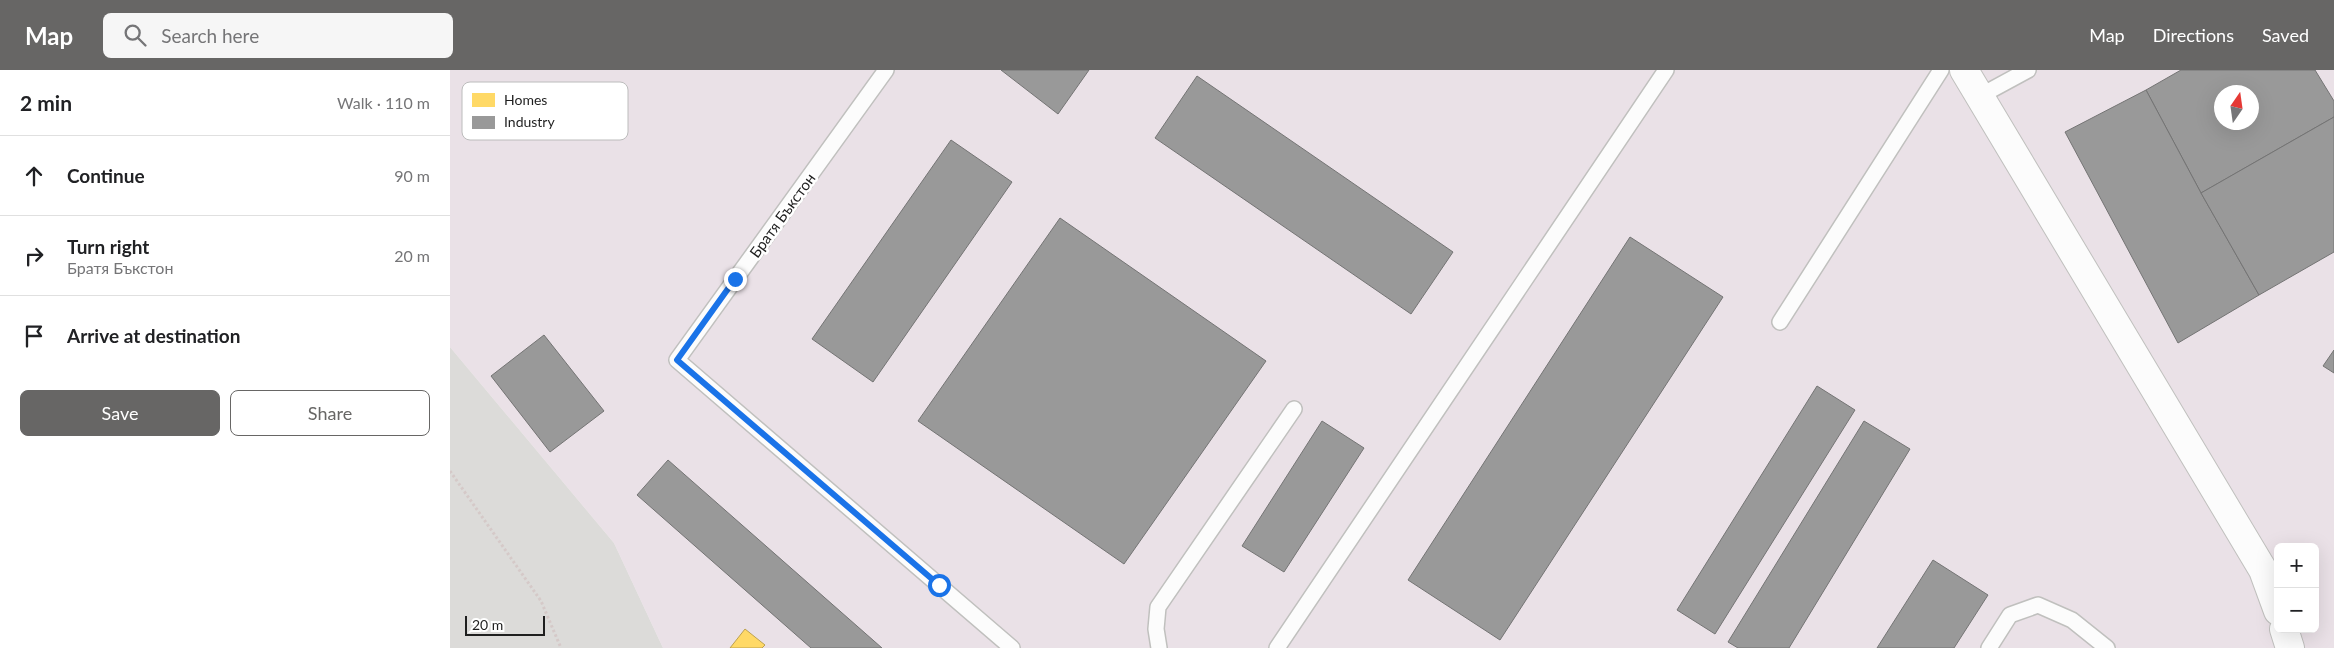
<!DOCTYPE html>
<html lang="en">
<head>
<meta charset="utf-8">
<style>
  body { margin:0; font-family:Lato,sans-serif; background:#f6f6f6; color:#202124 }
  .controls { position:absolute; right:15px; bottom:15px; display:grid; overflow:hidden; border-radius:8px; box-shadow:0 5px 20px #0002 }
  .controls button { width:45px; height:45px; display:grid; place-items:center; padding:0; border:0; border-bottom:1px solid #e0e0e0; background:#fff; color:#202124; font:25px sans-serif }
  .compass { position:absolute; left:1764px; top:15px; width:45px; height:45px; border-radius:50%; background:#fff; box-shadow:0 5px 20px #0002; rotate:13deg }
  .scale { position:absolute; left:15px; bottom:12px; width:80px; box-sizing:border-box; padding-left:5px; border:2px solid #1f1f1f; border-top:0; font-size:14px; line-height:18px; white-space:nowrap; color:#1f1f1f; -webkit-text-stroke:4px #fff; paint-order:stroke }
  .stop { position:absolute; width:15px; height:15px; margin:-11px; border:4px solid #1a73e8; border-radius:50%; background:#fff }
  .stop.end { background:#1a73e8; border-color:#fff; box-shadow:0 1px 5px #0008 }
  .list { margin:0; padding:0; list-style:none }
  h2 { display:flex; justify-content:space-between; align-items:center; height:65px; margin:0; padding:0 20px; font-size:21px }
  h2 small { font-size:16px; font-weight:400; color:#757577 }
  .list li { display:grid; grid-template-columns:32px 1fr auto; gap:15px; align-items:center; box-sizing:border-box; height:80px; padding:0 20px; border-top:1px solid #e0e0e0 }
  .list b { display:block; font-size:19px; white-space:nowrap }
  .list p { margin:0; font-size:16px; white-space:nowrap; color:#757577 }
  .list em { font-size:16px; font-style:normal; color:#757577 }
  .actions { display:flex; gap:10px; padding:15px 20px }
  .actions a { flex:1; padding:11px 0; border:1px solid #676665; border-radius:8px; text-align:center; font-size:18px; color:#676665 }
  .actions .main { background:#676665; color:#fff }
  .icon { flex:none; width:28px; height:28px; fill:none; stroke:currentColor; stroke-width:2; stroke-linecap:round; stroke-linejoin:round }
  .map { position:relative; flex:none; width:1884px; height:578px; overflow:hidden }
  header { display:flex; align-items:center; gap:30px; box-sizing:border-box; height:70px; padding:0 25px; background:#676665; color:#fff }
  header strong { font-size:24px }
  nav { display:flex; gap:28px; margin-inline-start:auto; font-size:18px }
  .search { width:350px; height:45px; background:#f6f6f6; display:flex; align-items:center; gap:12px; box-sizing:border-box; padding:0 18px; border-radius:8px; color:#757577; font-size:19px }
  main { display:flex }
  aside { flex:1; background:#fff }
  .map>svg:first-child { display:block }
</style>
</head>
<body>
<header>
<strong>Map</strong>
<div class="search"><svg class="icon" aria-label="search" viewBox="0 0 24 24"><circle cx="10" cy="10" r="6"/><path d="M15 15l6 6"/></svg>Search here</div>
<nav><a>Map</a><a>Directions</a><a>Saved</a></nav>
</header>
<main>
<aside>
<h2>2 min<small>Walk · 110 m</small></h2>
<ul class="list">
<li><svg class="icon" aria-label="ahead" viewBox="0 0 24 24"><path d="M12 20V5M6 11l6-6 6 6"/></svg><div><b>Continue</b></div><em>90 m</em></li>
<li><svg class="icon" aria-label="right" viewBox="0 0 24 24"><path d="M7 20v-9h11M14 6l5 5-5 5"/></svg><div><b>Turn right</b><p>Братя Бъкстон</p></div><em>20 m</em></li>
<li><svg class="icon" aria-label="arrive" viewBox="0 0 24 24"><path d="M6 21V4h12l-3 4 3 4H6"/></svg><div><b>Arrive at destination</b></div></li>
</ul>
<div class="actions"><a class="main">Save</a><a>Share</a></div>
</aside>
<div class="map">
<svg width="1884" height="578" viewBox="0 0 1884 578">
  <rect width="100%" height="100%" fill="#edebe8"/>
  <path fill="#dcdbd9" d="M0,277l164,196 49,105h-213z"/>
  <path fill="#eae1e7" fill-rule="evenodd" d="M0,0h1884v578h-1671l-49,-105 -164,-196zM1772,22h30v30h-30zM1828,477h37v82h-37z"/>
  <path fill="#ffd966" stroke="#bca151" d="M295,559l20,16 -3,3h-32z"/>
  <g fill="#999" stroke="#747474" fill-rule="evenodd">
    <path d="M551,0h88l-31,44z"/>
    <path d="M1731,0h134l19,31v16l-133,76 -55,-103zM1772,22h30v30h-30z"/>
    <path d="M747,6l256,176 -42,62 -256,-176z"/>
    <path d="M1696,20l55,103 58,102 -81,48 -113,-211z"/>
    <path d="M1884,47v135l-75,43 -58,-102z"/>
    <path d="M501,70l61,42 -139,200 -61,-43z"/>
    <path d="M610,148l206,143 -142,203 -206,-143z"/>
    <path d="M1180,167l93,60 -223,343 -92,-60z"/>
    <path d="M94,265l60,76 -54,41 -59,-76z"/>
    <path d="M1884,280v23l-11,-7z"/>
    <path d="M1367,316l38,24 -140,224 -38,-24z"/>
    <path d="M872,351l42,27 -80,124 -42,-26z"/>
    <path d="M1414,351l46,28 -121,199h-51l-10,-6z"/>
    <path d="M218,390l214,188h-71l-174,-153z"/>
    <path d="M1483,490l55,35 -34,53h-77z"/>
  </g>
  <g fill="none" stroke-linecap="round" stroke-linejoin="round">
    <defs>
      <g id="service">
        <path d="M436,0l-209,290 335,288"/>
        <path d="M1530,26l48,-26"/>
        <path d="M1330,252l161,-252"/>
        <path d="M709,578l-3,-19 2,-22 136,-198"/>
        <path d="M827,578l389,-578"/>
        <path d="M1539,578l21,-33 28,-10 34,15 35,28"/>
      </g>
      <g id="minor">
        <path d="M1514,0l299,500 15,41"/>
        <path d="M1834,559l6,19"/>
      </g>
    </defs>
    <use href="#service" stroke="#c0c0be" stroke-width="18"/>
    <use href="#minor" stroke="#c0c0be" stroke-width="30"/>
    <path stroke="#d5c9c8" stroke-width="3" stroke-dasharray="2.5 2.5" stroke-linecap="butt" d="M0,401l91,130 20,47"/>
    <use href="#service" stroke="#fcfcfc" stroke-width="15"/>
    <use href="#minor" stroke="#fcfcfc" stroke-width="28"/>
  </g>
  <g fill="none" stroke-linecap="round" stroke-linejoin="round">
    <path stroke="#1a73e8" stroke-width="6" d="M285,209l-58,81 262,225"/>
  </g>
  <g text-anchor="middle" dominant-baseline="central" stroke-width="5" stroke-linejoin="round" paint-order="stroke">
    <g font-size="15" fill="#1f1f1f" stroke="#fff">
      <text transform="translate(332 145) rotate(-54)">Братя Бъкстон</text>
    </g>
  </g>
  <rect x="12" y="12" width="166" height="58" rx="8" fill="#fff" stroke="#bcbcbc" stroke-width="1"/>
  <rect x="22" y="23" width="23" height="14" fill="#ffd966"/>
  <rect x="22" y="46" width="23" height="13" fill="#999"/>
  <g font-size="14" fill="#1f1f1f">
    <text x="54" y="35">Homes</text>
    <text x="54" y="57">Industry</text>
  </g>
</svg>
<div class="controls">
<button>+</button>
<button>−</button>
</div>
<svg class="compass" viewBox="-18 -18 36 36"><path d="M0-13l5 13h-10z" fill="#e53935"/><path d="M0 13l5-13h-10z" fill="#757577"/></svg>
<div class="scale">20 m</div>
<div class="stop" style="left:489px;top:515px"></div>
<div class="stop end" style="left:285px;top:209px"></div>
</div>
</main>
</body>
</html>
